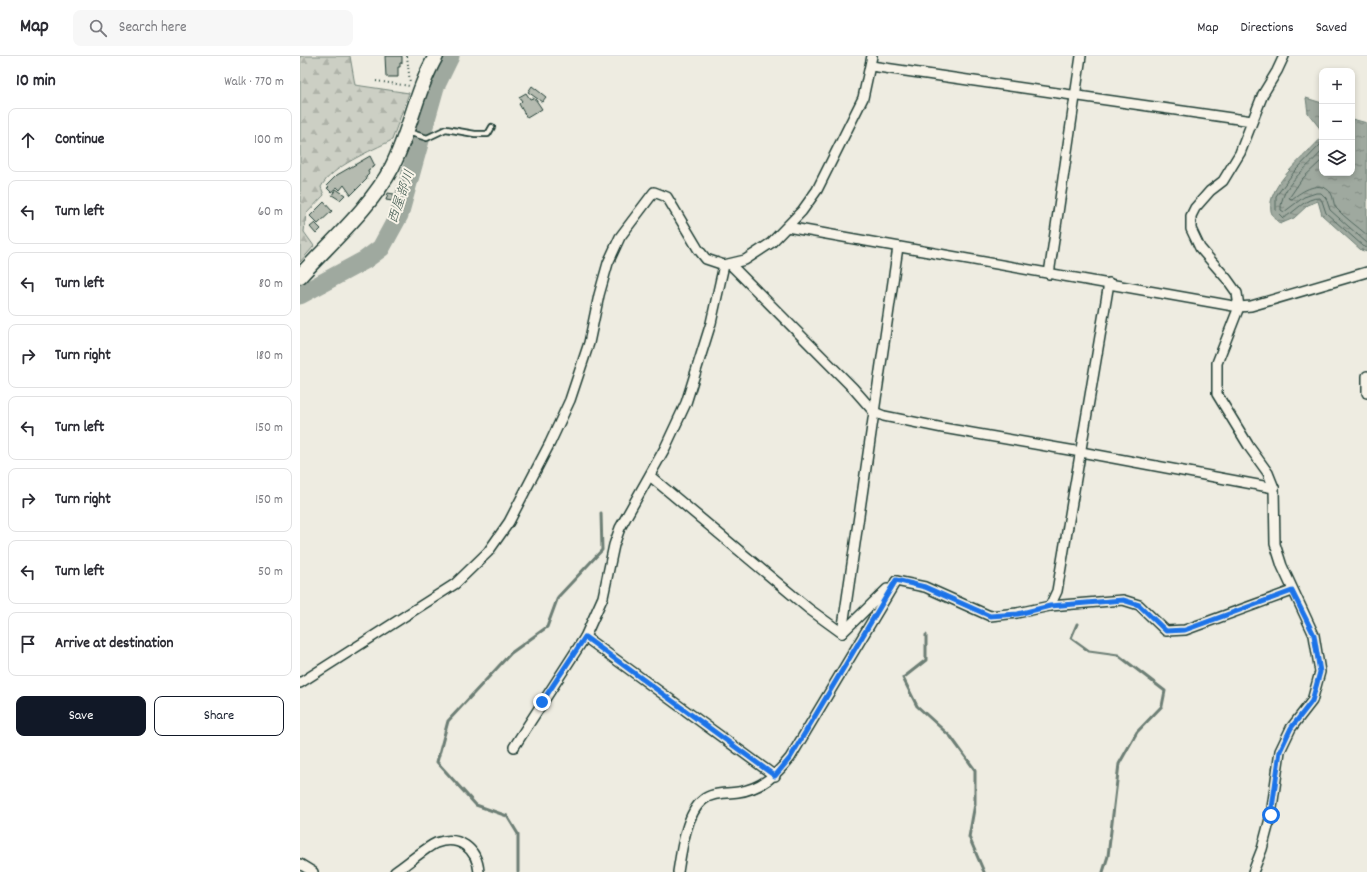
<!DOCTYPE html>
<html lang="en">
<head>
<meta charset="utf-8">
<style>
  body { margin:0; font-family:Dekko,"Klee One",sans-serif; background:#f7f7f7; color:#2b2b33 }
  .controls { position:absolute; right:12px; top:12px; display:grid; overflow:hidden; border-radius:8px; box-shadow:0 2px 6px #0003 }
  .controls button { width:36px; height:36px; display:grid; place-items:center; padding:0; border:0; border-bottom:1px solid #e1e1e2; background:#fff; color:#2b2b33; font:20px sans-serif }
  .stop { position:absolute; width:12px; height:12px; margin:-9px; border:3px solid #1a73e8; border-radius:50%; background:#fff }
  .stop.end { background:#1a73e8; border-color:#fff; box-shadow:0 1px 4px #0008 }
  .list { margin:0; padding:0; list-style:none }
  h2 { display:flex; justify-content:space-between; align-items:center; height:52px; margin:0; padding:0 16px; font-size:17px }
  h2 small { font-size:13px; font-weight:400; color:#7c7c81 }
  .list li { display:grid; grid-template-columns:26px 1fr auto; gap:12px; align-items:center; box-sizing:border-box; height:64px; margin:0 8px 8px; padding:0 8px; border:1px solid #e1e1e2; border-radius:8px }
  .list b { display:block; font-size:15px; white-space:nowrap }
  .list em { font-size:13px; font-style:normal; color:#7c7c81 }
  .actions { display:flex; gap:8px; padding:12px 16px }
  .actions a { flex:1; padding:9px 0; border:1px solid #111827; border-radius:8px; text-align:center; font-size:14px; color:#111827 }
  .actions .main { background:#111827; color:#fff }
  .icon { flex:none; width:22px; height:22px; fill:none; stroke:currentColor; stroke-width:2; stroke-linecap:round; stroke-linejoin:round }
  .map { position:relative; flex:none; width:1067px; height:816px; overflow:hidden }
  header { display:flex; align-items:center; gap:24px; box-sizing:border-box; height:56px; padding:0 20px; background:#fff; border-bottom:1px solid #e1e1e2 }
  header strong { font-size:19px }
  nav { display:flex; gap:22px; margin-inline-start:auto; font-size:14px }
  .search { width:280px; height:36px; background:#f7f7f7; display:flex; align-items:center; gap:10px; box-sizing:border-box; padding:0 14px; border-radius:8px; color:#7c7c81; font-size:15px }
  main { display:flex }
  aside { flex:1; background:#fff }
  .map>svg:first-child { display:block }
</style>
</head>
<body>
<header>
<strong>Map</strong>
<div class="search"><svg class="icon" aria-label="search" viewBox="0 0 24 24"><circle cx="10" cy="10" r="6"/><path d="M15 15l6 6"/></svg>Search here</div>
<nav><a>Map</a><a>Directions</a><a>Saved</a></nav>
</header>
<main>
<aside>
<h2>10 min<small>Walk · 770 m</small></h2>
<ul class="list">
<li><svg class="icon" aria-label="ahead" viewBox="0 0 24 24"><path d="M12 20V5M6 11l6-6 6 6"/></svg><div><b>Continue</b></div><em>100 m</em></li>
<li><svg class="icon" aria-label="left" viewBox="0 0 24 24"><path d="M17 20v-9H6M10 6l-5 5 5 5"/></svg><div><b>Turn left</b></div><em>60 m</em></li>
<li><svg class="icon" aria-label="left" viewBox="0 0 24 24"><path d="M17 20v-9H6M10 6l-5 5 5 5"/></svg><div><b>Turn left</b></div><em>80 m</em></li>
<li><svg class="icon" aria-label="right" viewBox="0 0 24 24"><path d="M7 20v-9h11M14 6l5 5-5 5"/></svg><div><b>Turn right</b></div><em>180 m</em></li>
<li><svg class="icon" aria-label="left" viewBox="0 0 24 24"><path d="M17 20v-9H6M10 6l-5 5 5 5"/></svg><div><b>Turn left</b></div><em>150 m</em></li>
<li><svg class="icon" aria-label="right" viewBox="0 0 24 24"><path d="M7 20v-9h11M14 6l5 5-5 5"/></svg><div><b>Turn right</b></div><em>150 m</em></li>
<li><svg class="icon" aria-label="left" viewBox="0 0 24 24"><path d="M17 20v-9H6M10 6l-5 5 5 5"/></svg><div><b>Turn left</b></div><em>50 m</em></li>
<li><svg class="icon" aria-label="arrive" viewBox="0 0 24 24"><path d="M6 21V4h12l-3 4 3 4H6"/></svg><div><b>Arrive at destination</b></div></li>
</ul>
<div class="actions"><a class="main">Save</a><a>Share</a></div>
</aside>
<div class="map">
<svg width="1067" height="816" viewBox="0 0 1067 816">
  <defs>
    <pattern id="forest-firs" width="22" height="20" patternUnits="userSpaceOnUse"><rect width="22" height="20" fill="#cccfc4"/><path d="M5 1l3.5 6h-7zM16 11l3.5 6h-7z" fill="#afb3a9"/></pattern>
    <pattern id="water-ripples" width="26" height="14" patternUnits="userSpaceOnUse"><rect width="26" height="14" fill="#9fa99f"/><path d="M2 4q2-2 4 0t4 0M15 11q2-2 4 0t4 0" fill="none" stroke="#818b82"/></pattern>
  </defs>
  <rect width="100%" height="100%" fill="#eeece1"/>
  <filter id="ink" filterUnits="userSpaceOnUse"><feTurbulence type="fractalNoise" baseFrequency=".025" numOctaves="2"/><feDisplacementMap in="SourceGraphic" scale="8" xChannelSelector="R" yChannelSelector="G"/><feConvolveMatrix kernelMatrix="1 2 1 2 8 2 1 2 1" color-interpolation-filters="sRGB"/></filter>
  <g filter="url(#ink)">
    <path fill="url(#forest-firs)" stroke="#76867c" d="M0,0h50l5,29 54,8 -17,47c-21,11 -60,26 -71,47l3,8 -18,19 -2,18 10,14 -14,16z"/>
    <g fill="url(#water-ripples)" stroke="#6c7e74">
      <path d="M1006,42l16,5v28l-14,-18z"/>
      <path d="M1052,63l15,4v129l-6,-2 -39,-35 -4,-14 -10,4 -14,13 -14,6c-3,-4 -8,-8 -9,-13 -5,-26 36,-56 51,-74v36h30z"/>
    </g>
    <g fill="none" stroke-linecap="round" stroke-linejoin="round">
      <g stroke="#52685f" stroke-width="1">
        <path d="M1022,87l-28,29 -18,24v15l7,7c12,-5 22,-21 37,-20l2,3 4,12 37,33 4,2"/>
        <path d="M1022,95c-15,18 -42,34 -41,59l3,2 20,-15 12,-4h5l5,5 4,12 37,33"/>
        <path d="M1022,104l-20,19 -13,19 3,1c10,-8 28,-20 39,-6 3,5 2,11 5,15 9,10 21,18 31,27"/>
      </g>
      <g stroke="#6c7e74" stroke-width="3">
        <path d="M777,568l-6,14 18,13 29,4 47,36 -3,15 -25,26 -18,32 -11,92 -5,16"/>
        <path d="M626,579v25l-23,18 14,28 34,31 24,33v34l-6,33 15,35"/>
        <path d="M218,816v-38l-11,-18 -31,-11 -39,-43 11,-41 63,-68 36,-26 11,-30 44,-47 -1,-37"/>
      </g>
      <path stroke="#9fa99f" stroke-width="19" d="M0,239l65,-35 16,-12 18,-33 36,-128 15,-31"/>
    </g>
    <g fill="#b5bbb0" stroke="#1f3d34">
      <path d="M85,0h17v7h-2v4h-2v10h-12z"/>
      <path d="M232,30l14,11 -4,5 -14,-10z"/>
      <path d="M226,37l4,6 3,-1 3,2 6,9 -15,9 -8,-14 3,-3 -3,-4z"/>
      <path d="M70,100l5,10 -7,4 1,4 -3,3 1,2 -16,16 -7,-10 -4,5 -3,-3 -6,5 -4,-4 2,-1 -2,-2 10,-10z"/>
      <path d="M36,133l9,6 -5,5 -8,-5z"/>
      <path d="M88,137l6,1 -2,7 -6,-1z"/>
      <path d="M24,146l8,9 -14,13 -8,-8z"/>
      <path d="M15,167l6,6 -5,5 -6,-7z"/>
    </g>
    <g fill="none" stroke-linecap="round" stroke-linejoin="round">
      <defs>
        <path id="lane" d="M108,76l19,6 19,-9 29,5h13l4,-7"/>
        <g id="street">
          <path d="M571,10l381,55"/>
          <path d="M487,171l452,80 12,-1 116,-34"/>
          <path d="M430,208l123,124 21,24 10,4 59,12 138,24 193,36"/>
          <path d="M749,218l32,-218"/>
          <path d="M1067,320v17"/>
          <path d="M350,420l159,133 33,24"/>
          <path d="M596,525l29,6 65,29 27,-3 33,-7 73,-6 16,5 27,26 19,-1 107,-39"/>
          <path d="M750,550l7,-15 52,-308"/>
          <path d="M542,577l56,-386"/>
          <path d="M542,577l45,-44"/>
          <path d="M285,581l190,139"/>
          <path d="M0,627l155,-99 33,-32 21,-30 41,-79 20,-43 19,-57 10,-48 9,-32 12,-26 34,-45 13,5 31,52 8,10 18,6 21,-5 26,-17 31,-32 15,-21 46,-92 9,-42"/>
          <path d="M214,691l71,-110 18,-40 11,-52 6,-17 45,-80 21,-45 25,-80 13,-58"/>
          <path d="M0,808l13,8"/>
          <path d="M95,816c11,-7 30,-24 41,-29 23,-8 41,5 43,29"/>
          <path d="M378,816c3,-19 8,-59 25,-72 9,-8 23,-6 35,-8 23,-3 38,-17 52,-34l106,-177"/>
          <path d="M953,816l9,-23 9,-34 9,-64 11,-23 21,-27 8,-29 -6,-37 -32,-69 -7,-22 -1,-56 -6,-15 -18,-25 -33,-54v-31l22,-56 -2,-14 -10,-14 -27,-31 -9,-19v-13l4,-8 15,-17 13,-10 17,-28 23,-59 14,-23 7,-15"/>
        </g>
        <path id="primary" d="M0,220c30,-33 72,-70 92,-109 18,-36 24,-76 44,-111"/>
      </defs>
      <use href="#lane" stroke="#1f3d34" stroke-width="8"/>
      <use href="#street" stroke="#1f3d34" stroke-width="12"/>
      <use href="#primary" stroke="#1f3d34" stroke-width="17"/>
      <g stroke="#1f3d34" stroke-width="2" stroke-dasharray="1 3" stroke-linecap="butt">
        <path d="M107,0l3,27"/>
        <path d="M76,25l34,5"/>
      </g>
      <use href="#lane" stroke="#f7f3e8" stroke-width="4.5"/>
      <use href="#street" stroke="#f7f3e8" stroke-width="9"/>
      <use href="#primary" stroke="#f7f3e8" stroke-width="14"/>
    </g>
  </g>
  <g fill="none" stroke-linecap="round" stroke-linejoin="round" filter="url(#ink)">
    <path stroke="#1a73e8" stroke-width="5" d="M242,646l43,-65 190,139 15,-18 106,-178 29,7 65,29 28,-2 32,-8 73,-6 16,5 27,26 19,-1 107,-39 22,44 6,37 -8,29 -21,27 -11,23 -9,64"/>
  </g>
  <g text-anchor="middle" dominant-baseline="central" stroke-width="4" stroke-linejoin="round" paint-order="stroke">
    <g font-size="14" font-style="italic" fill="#3f584f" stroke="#f7f3e8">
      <text transform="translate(102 141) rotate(-71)">西屋部川</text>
    </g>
  </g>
</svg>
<div class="controls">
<button>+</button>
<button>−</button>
<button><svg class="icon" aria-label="layers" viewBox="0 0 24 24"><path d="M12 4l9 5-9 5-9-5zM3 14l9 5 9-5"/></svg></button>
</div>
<div class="stop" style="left:971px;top:759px"></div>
<div class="stop end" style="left:242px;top:646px"></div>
</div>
</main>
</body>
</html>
